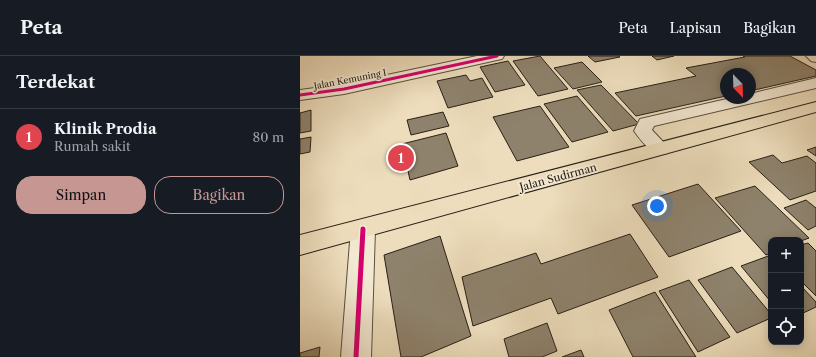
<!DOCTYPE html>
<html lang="id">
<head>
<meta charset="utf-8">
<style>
  body { margin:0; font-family:"Libre Caslon Text",serif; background:#242831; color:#f1f3f6 }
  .controls { position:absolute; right:12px; bottom:12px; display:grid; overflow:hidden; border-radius:8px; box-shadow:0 2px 10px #0003 }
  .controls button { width:36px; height:36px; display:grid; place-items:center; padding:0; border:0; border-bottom:1px solid #363941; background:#171b24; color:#f1f3f6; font:20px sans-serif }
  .compass { position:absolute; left:420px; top:12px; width:36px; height:36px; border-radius:50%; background:#171b24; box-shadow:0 2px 10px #0003; rotate:157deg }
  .you { position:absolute; left:357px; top:150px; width:14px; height:14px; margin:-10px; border:3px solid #fff; border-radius:50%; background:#1a73e8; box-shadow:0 0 0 6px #1a73e833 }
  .badge { display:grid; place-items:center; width:26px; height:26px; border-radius:50%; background:#c59692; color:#fff; font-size:13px; font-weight:700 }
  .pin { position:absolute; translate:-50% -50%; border:2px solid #fff; box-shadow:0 1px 4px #0006 }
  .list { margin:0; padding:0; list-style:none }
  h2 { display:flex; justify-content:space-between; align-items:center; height:52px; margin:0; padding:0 16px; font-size:17px }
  h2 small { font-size:13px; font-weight:400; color:#9ea1a6 }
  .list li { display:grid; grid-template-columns:26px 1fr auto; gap:12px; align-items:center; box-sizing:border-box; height:56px; padding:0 16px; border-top:1px solid #363941 }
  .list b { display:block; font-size:15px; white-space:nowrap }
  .list p { margin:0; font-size:13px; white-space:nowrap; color:#9ea1a6 }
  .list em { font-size:13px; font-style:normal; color:#9ea1a6 }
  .actions { display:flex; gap:8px; padding:12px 16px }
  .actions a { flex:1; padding:9px 0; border:1px solid #c59692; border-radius:16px; text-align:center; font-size:14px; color:#c59692 }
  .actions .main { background:#c59692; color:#111 }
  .icon { flex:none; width:22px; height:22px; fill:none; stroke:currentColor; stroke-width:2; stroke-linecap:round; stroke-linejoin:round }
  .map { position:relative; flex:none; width:516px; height:301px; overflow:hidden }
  header { display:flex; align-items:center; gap:24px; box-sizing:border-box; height:56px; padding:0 20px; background:#171b24; border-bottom:1px solid #363941 }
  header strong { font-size:19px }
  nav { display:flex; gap:22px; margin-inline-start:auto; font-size:14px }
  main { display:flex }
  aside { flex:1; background:#171b24 }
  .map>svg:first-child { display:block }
</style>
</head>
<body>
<header>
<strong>Peta</strong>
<nav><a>Peta</a><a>Lapisan</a><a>Bagikan</a></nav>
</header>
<main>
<aside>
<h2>Terdekat<small></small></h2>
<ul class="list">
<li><span class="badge" style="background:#e0444e">1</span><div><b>Klinik Prodia</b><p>Rumah sakit</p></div><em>80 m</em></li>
</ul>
<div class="actions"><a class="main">Simpan</a><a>Bagikan</a></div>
</aside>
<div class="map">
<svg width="516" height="301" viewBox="0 0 516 301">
  <rect width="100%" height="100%" fill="#edddbc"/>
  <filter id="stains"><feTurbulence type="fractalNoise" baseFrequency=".005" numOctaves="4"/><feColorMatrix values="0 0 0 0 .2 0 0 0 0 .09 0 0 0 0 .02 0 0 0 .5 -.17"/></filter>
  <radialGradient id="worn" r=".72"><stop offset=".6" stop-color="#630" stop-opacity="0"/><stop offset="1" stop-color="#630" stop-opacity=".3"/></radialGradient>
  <g fill="#8e826c" stroke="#282016">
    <path d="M240,0l28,33 -30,7 -25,-35z"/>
    <path d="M288,0h31l1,1 -25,5z"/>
    <path d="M352,0h22l-17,4z"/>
    <path d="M443,0h47l26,14v6l-66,15v-17h-24v22l-90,20 -21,-23 81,-17 -10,-8 59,-11z"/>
    <path d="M208,5l17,24 -30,7 -15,-25z"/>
    <path d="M282,6l20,20 -29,7 -19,-21z"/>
    <path d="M166,19l4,6 12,-3 11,19 -45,11 -11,-27z"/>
    <path d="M301,29l38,39 -26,7 -36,-41z"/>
    <path d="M277,40l31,36 -36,10 -28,-38z"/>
    <path d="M240,50l29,41 -52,14 -24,-44z"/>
    <path d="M11,54v21l-11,2v-20z"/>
    <path d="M143,56l6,14 -38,9 -4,-15z"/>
    <path d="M146,77l12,33 -48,14 -8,-36z"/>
    <path d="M11,81l-1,15 -10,2v-15z"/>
    <path d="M516,91v9l-9,-6z"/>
    <path d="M473,99l9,8 25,-7 9,7v28l-26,9 -41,-38z"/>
    <path d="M398,128l43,47 -72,26 -37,-52z"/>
    <path d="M455,130l54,52 -8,3 -30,-1v13l-5,2 -51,-57z"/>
    <path d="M506,144l10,8v18l-8,4 -24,-22z"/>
    <path d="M330,178l28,43 -100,37 -7,-16 -78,28 -11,-49 74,-24 5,11z"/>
    <path d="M140,180l31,100 -50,21h-20l-17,-102z"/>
    <path d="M508,187l8,8v45l-15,-15v-36z"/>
    <path d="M471,199v47l-30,-36z"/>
    <path d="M432,211l39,47v4l-34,15 -39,-53z"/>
    <path d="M389,224l41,57 -32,15 -39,-61z"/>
    <path d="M501,230l15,16v5l-15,7z"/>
    <path d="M355,236l41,65h-63l-24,-47z"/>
    <path d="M247,267l10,28 -15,6h-33l-5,-18z"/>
    <path d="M20,291l-1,10h-19v-4z"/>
    <path d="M281,294l3,7h-22z"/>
  </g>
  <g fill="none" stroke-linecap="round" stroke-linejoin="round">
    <defs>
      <g id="minor">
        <path d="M177,0h27l-2,3 -5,1 -153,34 -44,6v-10l44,-6z"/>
        <path d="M506,0h10v6l-5,-1z"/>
        <path d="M516,22v10l-162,38 -2,4 18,19 -2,4c-15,4 -26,-11 -34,-22l6,-12 91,-21h19v-4z"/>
        <path d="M63,164l8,2 4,7 -4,128h-30l10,-128 4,-7z"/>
      </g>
      <path id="major" d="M516,46v10l-516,143v-20z"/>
    </defs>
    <use href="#minor" stroke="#594f40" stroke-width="2"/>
    <use href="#major" stroke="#282016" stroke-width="2"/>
    <use href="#minor" fill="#f3e9d3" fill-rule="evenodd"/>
    <use href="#major" fill="#edddbc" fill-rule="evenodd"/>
    <defs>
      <path id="cycleway-far1" d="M0,39l44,-6 153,-33"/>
      <path id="cycleway" d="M56,301l7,-128"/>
    </defs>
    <use href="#cycleway-far1" stroke="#f3e9d3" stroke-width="5"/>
    <use href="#cycleway" stroke="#f3e9d3" stroke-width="8"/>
    <use href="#cycleway-far1" stroke="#d6006c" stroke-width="3"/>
    <use href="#cycleway" stroke="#d6006c" stroke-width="5"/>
  </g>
  <g text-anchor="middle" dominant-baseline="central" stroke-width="3.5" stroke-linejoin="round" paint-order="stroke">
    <g font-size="9" fill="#282016" stroke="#f3e9d3">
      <text transform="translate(50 23) rotate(-11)">Jalan Kemuning I</text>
    </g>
    <g font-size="11" fill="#282016" stroke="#f3e9d3">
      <text transform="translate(258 121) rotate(-15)">Jalan Sudirman</text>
    </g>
  </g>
  <rect width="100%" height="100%" filter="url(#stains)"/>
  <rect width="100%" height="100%" fill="url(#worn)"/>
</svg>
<div class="controls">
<button>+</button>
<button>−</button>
<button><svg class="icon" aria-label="locate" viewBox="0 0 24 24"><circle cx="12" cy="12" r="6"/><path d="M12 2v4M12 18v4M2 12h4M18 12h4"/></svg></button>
</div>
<svg class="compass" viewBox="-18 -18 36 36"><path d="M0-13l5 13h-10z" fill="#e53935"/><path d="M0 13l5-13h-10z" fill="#9ea1a6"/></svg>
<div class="you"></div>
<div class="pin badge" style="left:101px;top:102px;background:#e0444e">1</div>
</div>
</main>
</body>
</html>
